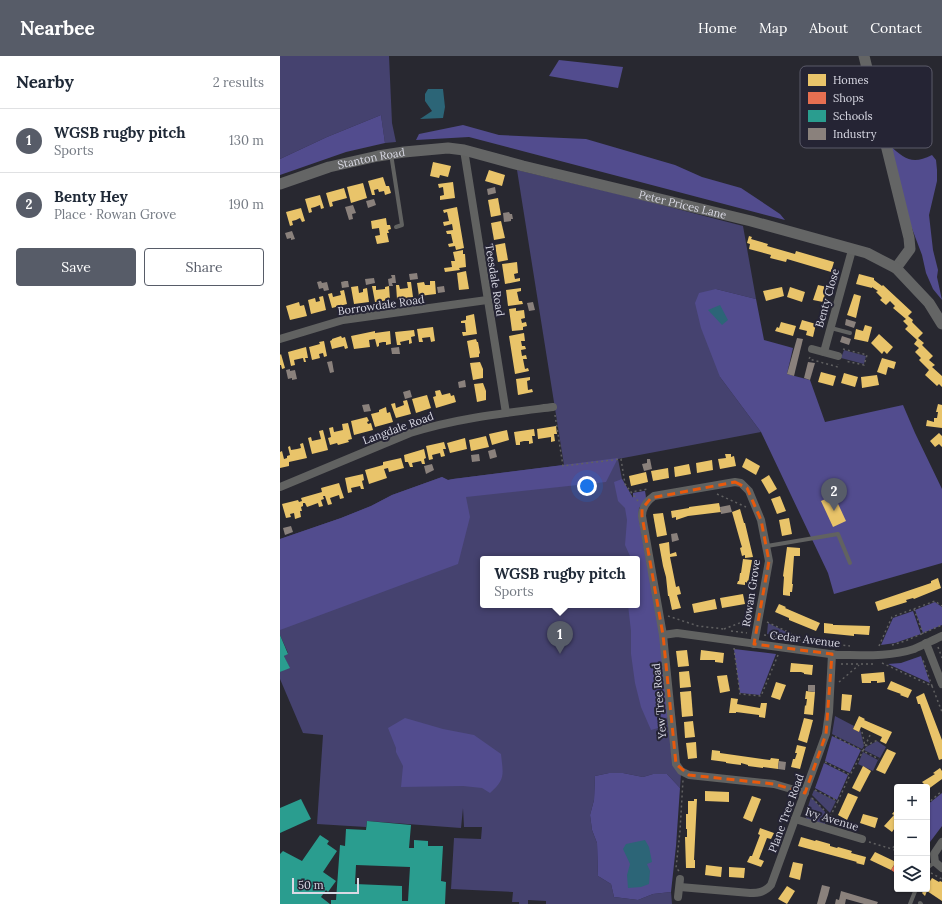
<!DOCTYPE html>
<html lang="en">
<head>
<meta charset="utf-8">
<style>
  body { margin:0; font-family:Lora,serif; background:#f2f2f3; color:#1f2937 }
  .controls { position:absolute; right:12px; bottom:12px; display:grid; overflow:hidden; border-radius:4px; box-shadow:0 1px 3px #0004 }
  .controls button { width:36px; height:36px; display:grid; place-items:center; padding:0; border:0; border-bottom:1px solid #e0e1e3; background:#fff; color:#1f2937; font:20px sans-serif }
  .scale { position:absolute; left:12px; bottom:10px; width:67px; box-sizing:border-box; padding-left:4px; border:2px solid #d9d9e4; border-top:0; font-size:11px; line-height:14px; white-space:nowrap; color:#d9d9e4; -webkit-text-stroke:3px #252434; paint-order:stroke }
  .you { position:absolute; left:307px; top:430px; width:14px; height:14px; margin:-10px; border:3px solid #fff; border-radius:50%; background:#1a73e8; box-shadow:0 0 0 6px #1a73e833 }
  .badge { display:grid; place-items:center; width:26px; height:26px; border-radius:50%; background:#575c68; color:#fff; font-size:13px; font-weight:700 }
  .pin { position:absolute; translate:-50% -33px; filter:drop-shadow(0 1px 2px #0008) }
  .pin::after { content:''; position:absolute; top:21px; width:14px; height:12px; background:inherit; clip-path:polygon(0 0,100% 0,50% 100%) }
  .popup { position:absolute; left:200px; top:500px; width:160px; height:52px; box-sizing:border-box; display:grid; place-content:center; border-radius:4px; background:#fff; filter:drop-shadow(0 1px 3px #0005); font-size:13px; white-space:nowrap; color:#747a83 }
  .popup b { font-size:15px; color:#1f2937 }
  .popup::after { content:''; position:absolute; left:50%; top:100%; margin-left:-8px; border:8px solid transparent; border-top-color:#fff }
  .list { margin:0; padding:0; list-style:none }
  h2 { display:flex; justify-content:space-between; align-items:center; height:52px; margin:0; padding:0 16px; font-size:17px }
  h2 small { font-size:13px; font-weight:400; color:#747a83 }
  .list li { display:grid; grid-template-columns:26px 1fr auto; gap:12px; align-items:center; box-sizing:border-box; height:64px; padding:0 16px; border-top:1px solid #e0e1e3 }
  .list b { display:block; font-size:15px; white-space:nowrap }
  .list p { margin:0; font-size:13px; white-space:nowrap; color:#747a83 }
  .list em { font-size:13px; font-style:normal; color:#747a83 }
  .actions { display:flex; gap:8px; padding:12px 16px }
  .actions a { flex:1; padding:9px 0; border:1px solid #575c68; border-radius:4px; text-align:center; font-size:14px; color:#575c68 }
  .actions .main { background:#575c68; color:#fff }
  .icon { flex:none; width:22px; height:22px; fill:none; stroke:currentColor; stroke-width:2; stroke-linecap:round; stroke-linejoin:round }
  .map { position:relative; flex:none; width:662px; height:848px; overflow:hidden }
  header { display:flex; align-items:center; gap:24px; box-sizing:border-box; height:56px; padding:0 20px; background:#575c68; color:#fff }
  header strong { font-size:19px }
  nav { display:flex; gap:22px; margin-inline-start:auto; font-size:14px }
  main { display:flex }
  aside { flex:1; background:#fff }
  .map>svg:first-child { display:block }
</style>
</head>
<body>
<header>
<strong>Nearbee</strong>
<nav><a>Home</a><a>Map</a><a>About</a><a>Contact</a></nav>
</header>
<main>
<aside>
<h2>Nearby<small>2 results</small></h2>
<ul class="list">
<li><span class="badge">1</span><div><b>WGSB rugby pitch</b><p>Sports</p></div><em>130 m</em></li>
<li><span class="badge">2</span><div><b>Benty Hey</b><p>Place · Rowan Grove</p></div><em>190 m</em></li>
</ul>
<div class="actions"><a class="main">Save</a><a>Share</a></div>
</aside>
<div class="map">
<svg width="662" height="848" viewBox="0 0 662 848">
  <rect width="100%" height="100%" fill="#282830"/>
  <g fill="#45426f" fill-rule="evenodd">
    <path d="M0,0h109l3,67 4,19 -11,1 -4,-28 -54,22 -47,22z"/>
    <path d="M237,114l114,27 112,29 13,73 -40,-10 4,88 41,55 -143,27 4,20 11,19v-5l12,-2 1,8 -7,9v14l21,114 21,138 -1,14 -13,-14h-14l-10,3 -20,-4h-14l-14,3 -1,24 -4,15 2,15 5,13 1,33 13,8 3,13 24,3 15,-6 18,-2 1,12h-126v-3l-18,-1v4h-9v-2h-7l1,-10 -62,-3 3,-51 27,1 1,-12h-18l-1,-19 -2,20 -94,-7 -1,6 -49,-3 6,-89 -20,-2 -23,-54v-7l9,-5 -5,-11 4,-3 -8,-18v-96l61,-21 30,-12 21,-11 50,-18 6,3 5,-1 111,-14zM203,503h154v46h-154z"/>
    <path d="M564,294l22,6 -2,8 -23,-6z"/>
    <path d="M488,567l31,15v1l-32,-5z"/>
    <path d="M555,660l19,10 -1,3 6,3 1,-3 4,17 -2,3 -30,-15z"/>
    <path d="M597,685l9,6 -6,11 -16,-8 2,-3z"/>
    <path d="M583,696l15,8 -5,11 -15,-7z"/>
    <path d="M534,734l22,11 -6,12 -18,-18z"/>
    <path d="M531,741l18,19 -5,10 -16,-5 -3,-5z"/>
  </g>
  <g fill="#524c8e">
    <path d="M279,4l64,7 -5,21 -69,-12z"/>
    <path d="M101,59l4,28 -39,9 -66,23v-16l47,-22z"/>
    <path d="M621,61c15,1 22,0 26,16l-12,14c-19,-2 -18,-8 -23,-25z"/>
    <path d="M183,69l36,10 87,4 89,26 27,12 39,11 39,26 5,6 -316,-83 -53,3 3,-6z"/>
    <path d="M609,89c16,14 23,20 43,10l4,5 1,10v11l-8,34 4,35 5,20 -1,7 5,23 -9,-11 -7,-16 -4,-18 -14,-37z"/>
    <path d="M436,233l40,10 8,41 29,8 -6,26 23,6 15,42 78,-17 12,28 27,56v74l-108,31 -6,-21 -67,-141 -41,-55 -19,-49 -6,-25 4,-10z"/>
    <path d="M338,402l-12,24 -140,15 4,20 -12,47 -178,66v-91l61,-21 30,-12 21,-11 50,-18 6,3 5,-1z"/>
    <path d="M342,423l11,19v-5l12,-2 1,8 -7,9 -1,6 22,122 8,81 -8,4 -2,7 -7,2 -10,-23 -6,-24 -4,-29v-23l-3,-26h9v-46h-8l1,-3 -5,-11 2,-25 -2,-12 -7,-7 -4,-19z"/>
    <path d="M655,546l7,5v18l-19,8 -8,-23z"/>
    <path d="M633,555l8,23 -26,9 -14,2 12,-27z"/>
    <path d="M454,593l42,5 -16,41 -20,-2z"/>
    <path d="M641,600l9,27 -42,-19 13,-1z"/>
    <path d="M125,662l38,11 31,6 27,19c2,20 5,25 -11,39l-8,-5 -19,-2 -62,1 2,-21 -7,-14v-4l-8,-20z"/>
    <path d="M552,680l29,14 -11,23 -25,-12z"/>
    <path d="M544,707l24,12 -11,25 -22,-12z"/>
    <path d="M329,717h14l20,4 10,-3h14l13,14 -4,58 -5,46 -18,2 -15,6 -24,-3 -3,-13 -13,-8 -1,-33 -5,-13 -2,-15 4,-15 1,-24z"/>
    <path d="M662,737v33l-15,20v-41z"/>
  </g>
  <g fill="#2c6577">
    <path d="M148,33h15l2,18 -2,11 -23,1 12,-8 -7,-10v-7z"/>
    <path d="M440,249l8,15 -6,5 -14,-15z"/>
    <path d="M365,784l4,7 3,15 -5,2 3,7 -1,13 -8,3 -13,1 -1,-13 3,-11 -7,-15 3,-5z"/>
  </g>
  <g fill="#e9c46a">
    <path d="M153,106l18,4 -3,11 -8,-2 -1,3 -9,-2z"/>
    <path d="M209,114l16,5 -3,11 -17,-5z"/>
    <path d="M103,121l3,9h3l2,7 -6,2 -1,-4 -5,1 -1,-3 -4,1 1,5h-3l-4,-14z"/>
    <path d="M173,126l2,16 -15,2v-4l4,-1 -1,-8 -4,1 -1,-4z"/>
    <path d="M83,127l4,15 -16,5 -4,-16z"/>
    <path d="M64,132l3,10 -15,4 1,4 -3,1 -4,-14z"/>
    <path d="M40,139l4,13 -3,1 -1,-4 -5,2 -4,1 1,4 -3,1 -4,-14z"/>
    <path d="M218,142l3,17 -10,2 -3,-17z"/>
    <path d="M177,151l7,41 -8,2 -1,-4 -6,1 -1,-3 5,-1 -2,-9h-4l-1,-3 7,-1 -1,-6 -8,2 -1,-4 6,-1 -2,-9 -3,1 -1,-3z"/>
    <path d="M21,152l4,13 -3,1 -2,-4 -4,2 -4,1 1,4 -3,1 -4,-14z"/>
    <path d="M106,162l1,7h3l1,4 -3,1 1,3h-2l2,9 -12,2 -2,-8 5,-1 -1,-7 -7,1 -1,-8z"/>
    <path d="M221,165l4,17 -11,2 -3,-17z"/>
    <path d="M469,180l3,1 -1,2 17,5 -1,2 28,8 1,-3 38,11 -3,10 -44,-13 -1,3 -16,-4 1,-3 -22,-6 1,-5 -3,-1z"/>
    <path d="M225,187l3,17 -10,2 -3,-17z"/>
    <path d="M183,194v4h2l1,13 -7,1 1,2 -15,2 -1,-4 8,-1 -1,-6h4l-2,-9z"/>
    <path d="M237,206l1,11 -4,1 1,5 5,-1v3l-15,3 -3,-20z"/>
    <path d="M186,215l3,18 -10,1 -2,-17z"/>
    <path d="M579,218l15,4v2l8,6 1,-1 29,27 -4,4 5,4 -1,2 11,11 -5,5 6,5 -2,2 11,11 -4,4 6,5 -3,2 10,9v11l-3,-3 -2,2 -12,-11 4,-5 -10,-10 2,-2 -6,-6 4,-4 -5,-4 3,-4 -12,-11 3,-3 -5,-5 3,-2 -13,-11 2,-2 -5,-5 -4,4 -6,-5 2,-2 -6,-6 2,-1 -6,-4v1l-16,-4z"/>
    <path d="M150,225h5l1,13 -17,2 -2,-13 7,-1 1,3h5z"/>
    <path d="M127,226h4l2,15 -16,2 -1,-14h3l1,4 8,-1z"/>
    <path d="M538,229l9,2 -4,15 -10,-2z"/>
    <path d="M78,230l1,7 4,-1v-3l4,-1 2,14 -15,2 -3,-17z"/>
    <path d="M92,230h4v4l9,-1v-2l4,-1 1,14 -15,2z"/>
    <path d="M502,231l2,9 -18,5 -3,-10z"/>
    <path d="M510,231l15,5 -3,10 -15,-5z"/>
    <path d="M241,232v3l-4,1 2,9h3l1,3 -15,2 -2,-16z"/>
    <path d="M64,234l3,14 -15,4 -4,-14 4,-1 1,4 8,-2 -1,-4z"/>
    <path d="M574,238l7,2 -5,22 -9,-3z"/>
    <path d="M43,240l3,14 -15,4 -3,-14 7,-2 1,4 4,-1 -1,-4z"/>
    <path d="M19,246l1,4 4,-1 3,11 -17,4 -4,-14z"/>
    <path d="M236,252v3l8,-1 1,8 -4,1 1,4 4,-1 1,4 -4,1v3l-11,1 -3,-22z"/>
    <path d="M194,258l3,20 -14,2 -1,-4h4l-1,-9h-4v-2l5,-1v-4z"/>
    <path d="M522,264l14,4 -3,13 -7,-2 1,-4 -8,-2z"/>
    <path d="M501,266l15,4 -3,10 -18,-5 2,-4 2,1z"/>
    <path d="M585,269l7,2 -4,15 -14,-3 2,-10 7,2z"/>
    <path d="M153,271l2,14 -4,1 -1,-5 -8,1 1,4h-4l-2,-13z"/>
    <path d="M134,274l1,6 -4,1 1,6 -3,1v-4l-9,2 1,3h-4l-2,-13z"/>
    <path d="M95,275v2l15,-2 1,13 -5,1v-3h-3l-4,1v3l-2,1 -2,-8 -6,1 1,7 -16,2 -3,-13z"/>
    <path d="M244,277l1,8h-4l1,5h3l1,3 -5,1 1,6 4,-1 1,4h-4l2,10 3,-1 1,3 -14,3 -6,-38z"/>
    <path d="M599,278l14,13 -6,7 -3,-3 -2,3 -11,-11z"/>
    <path d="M61,280l1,2 3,-1 3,11 -3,1 -1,-3 -12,3 -2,-8 2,-1v-1z"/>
    <path d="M196,283l1,3h1l2,11 -1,1v3l-9,1 -3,-17z"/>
    <path d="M44,285l3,15 -3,1 -1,-4 -4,1 1,4 -8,2 -3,-13 11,-3 -1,-2z"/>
    <path d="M26,291l2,11h-3l1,4h-2l-1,-4 -9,2 1,5 -4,1 -3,-14z"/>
    <path d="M1,298l4,14 -3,1 -1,-4h-1v-10z"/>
    <path d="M602,302l14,4 -2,7 -6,-2 -2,8 -9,-3z"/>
    <path d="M200,306l3,7v9l-10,2 -3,-17z"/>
    <path d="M541,316l15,4 -3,10 -15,-4z"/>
    <path d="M564,317l14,4 -3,10 -14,-4z"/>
    <path d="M597,319l2,10 -17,3 -1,-11z"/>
    <path d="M250,321v3l-3,1 1,9 4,-1 1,3 -15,3 -2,-16z"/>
    <path d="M203,327l3,8v9l-9,2 -3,-18z"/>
    <path d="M160,334l2,5 8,-2 1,3 3,-1 2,7 -20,6 -3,-11 3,-1 -1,-5z"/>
    <path d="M147,339l4,13 -15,5 -4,-14z"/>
    <path d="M127,344l4,14 -15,4 -5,-14 4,-1 1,5 8,-3 -1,-4z"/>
    <path d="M658,348l4,1v23l-16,-2 1,-6 7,2v-4h3l1,-6h-2z"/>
    <path d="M106,351l1,6 3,-1 3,10 -18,5 -4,-13 8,-2v-2z"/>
    <path d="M87,361l2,4 -2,1 1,2 3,-1 2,7 -19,5 -3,-14z"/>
    <path d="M68,367l4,16 -4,1 1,2 -11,3 -1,-2 -7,2 -2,-7 3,-1 -2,-9 4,-1 1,5 9,-2 -1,-6z"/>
    <path d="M276,370l1,8h-3l1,7 -4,1v-5l-13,2 -1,-10z"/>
    <path d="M254,373l1,7h-3l1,7 -4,1v-3h-5l-4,1v3h-4l-2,-13z"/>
    <path d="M43,374l5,20 -16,4 -4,-16 3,-1 1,4 9,-2 -2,-8z"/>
    <path d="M227,374l2,10 -17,5 -3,-11z"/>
    <path d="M659,377l3,3v11l-3,-3 -4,3 -5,-6z"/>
    <path d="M206,380l3,11 -18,4 -2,-11z"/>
    <path d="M185,382l2,11 -17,4 -3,-10z"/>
    <path d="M164,386l2,7h-3l2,7 -4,1 -1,-4 -8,2 1,4 -4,1 -3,-14z"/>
    <path d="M23,387l4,15 -18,4v4l-9,2v-16l2,-1 2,8 3,-1v-2l3,-1 -2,-8 2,-1 1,4 6,-1 4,-1 -1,-4z"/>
    <path d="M144,393l2,9 -2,1 1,5h-3l-1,-3 -9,2 1,4h-3l-2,-5h-3l-1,-7z"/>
    <path d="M445,398h6v3l3,-1 2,10 -16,3 -2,-10 8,-1z"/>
    <path d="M121,402l3,10 -15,4 -1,-4 -4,1 3,9 -18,6 -4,-14 18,-5v-3z"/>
    <path d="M466,402l14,8 -4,9 -14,-8z"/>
    <path d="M432,404l1,10 -16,3 -1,-10z"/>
    <path d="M409,408l2,10 -16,3 -1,-10z"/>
    <path d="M388,412l1,10 -16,3 -2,-10z"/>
    <path d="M366,416l2,10 -17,4 -2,-10z"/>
    <path d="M83,418l1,6 -2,1 2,8h-3l-1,-3 -9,2 1,4 -4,1 -3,-15z"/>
    <path d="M489,419l8,14 -8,5 -8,-14z"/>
    <path d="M59,427l5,15 -4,1 -1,-4 -9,3 2,6 -4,1 -3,-9h-2l1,3 -3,1 2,6 -4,1 -1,-4 -11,4 -2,-4h-2v3l-2,1 1,4h-2l1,6 -6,2 -1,-6 -4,1 1,3 -5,1 -4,-14 16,-4 1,2 3,-1 -1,-3 21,-6 -1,-4z"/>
    <path d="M554,439l12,26 -13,6 -12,-26z"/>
    <path d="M500,440l6,15 -9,3 -6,-15z"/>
    <path d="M439,447l2,9 -33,4 -12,4v-3l-4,1 -1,-7 18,-3v-1z"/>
    <path d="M460,453l4,14h1l8,34 -8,1v-3l-3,1 -2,-8 2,-1 -1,-3 -9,-32z"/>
    <path d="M383,457l4,22 -10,2 -4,-23z"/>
    <path d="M509,462l3,16 -10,2 -3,-16z"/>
    <path d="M389,486l1,12 6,-2 1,4 -7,1 6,30 3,-1 2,8 -4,1 4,13 -9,2 -3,-14h-1l-2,-19 -3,-11 -4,-22z"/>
    <path d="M507,491l13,1v8h-6l-2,28h1l-1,8h-2v4l-7,-1v-4l1,-14 -1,-1z"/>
    <path d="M463,503l9,1 -4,23 -3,-1v3l-8,-1 1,-3h1l1,-8h1z"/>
    <path d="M658,522l3,10 -27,11 -1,-1 -7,2 1,2 -29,9 -3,-9 56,-19v-2z"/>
    <path d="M463,538l2,10 -23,4 -2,-10z"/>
    <path d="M435,543l2,10 -23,4 -2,-9z"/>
    <path d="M499,548l7,3 -1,1 35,15 -4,8 -27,-11v-2l-14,-6z"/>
    <path d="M544,567l9,1v1h3l34,1 -1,9 -15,-1v2l-30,-3z"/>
    <path d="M407,594l2,16 -11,1 -2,-16z"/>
    <path d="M421,594l23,3 -1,10 -8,-1v-2h-15z"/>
    <path d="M511,607l22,2 -1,10 -8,-1v-1l-3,-1h-11z"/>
    <path d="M409,615l2,16 -11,1 -1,-16z"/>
    <path d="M604,616l1,10 -8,1v-2h-6v2h-9l-1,-9z"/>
    <path d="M447,619l3,16 -10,2 -3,-17z"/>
    <path d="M611,625l21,9 -4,8 -8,-3 1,-1 -14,-5z"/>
    <path d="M496,626l10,3 -6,15 -9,-3z"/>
    <path d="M411,635l2,25 -11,1 -2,-25z"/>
    <path d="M526,635l9,1 -2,23 -9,-1 1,-9 1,1 1,-7h-2z"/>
    <path d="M644,637l18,47v19l-3,1 -19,-56h-2l-2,-7z"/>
    <path d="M562,638l10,1 -2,16 -9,-1z"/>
    <path d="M451,642l7,1 -1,5 23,4 1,-5h6l-2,15 -6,-1v-2l-23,-3v1h-7z"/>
    <path d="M579,660l6,3 -1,1 28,12 -6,12 -6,-3 2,-4 -21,-10 -2,5 -6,-3z"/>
    <path d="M524,662l9,2 -6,23 -9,-3z"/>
    <path d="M413,665l2,16 -10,1 -1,-16z"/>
    <path d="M416,686l1,16 -9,1 -2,-16z"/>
    <path d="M517,689l9,2 -6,22 -9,-2 2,-8h2l2,-6h-2z"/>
    <path d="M607,693l9,4 -11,21 -9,-4z"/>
    <path d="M432,694l8,1v2l50,7 1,-2 8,1 -1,10 -15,-2v1l-15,-2v-1l-7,-2v2l-8,-1 -7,-1v-1l-15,-2z"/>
    <path d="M583,710l8,5 -11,21 -8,-4z"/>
    <path d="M660,712l2,3v8l-15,11v-3l-5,-5 13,-8 -2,-1z"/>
    <path d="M425,735l24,1v10l-24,-1z"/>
    <path d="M568,737l10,4 -11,23 -9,-5z"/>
    <path d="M472,740l9,3 -9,23 -9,-4z"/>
    <path d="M414,743h3l-3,61h1v8h-9l-1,-31h2v-8h-1v-15h2v-13h6z"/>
    <path d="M617,752v17l-5,7 -8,-6 10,-11 -2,-1z"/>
    <path d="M583,758l15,4 -3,10 -15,-5z"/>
    <path d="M480,772l14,5 -3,6 -4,-1 -8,21 5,2 -3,6 -14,-5 3,-6h2l8,-21 -2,-1z"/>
    <path d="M521,781l14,4 1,-1 14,4v2l7,2 1,-1 14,4 -1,2 15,4 -2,8 -8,-2 1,-1 -59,-16z"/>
    <path d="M595,796l21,10 -5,8 -21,-10z"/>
    <path d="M513,806l10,2 -3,16 -11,-3z"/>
    <path d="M426,809l16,2 -1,10 -16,-2z"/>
    <path d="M449,811l16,1 -1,10 -15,-1z"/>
    <path d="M652,822l7,4 1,-1 2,1v19l-15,-10 -2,5 -3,-3 3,-4h2v-3z"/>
    <path d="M507,830l8,5 -8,13 -9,-5z"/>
  </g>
  <path fill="#e76f51" d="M616,806l1,1v11l-6,-4z"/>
  <g fill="#2a9d8f" fill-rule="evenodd">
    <path d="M0,579l8,19 -4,2 6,12 -10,4z"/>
    <path d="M21,743l10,20 -31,14v-25z"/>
    <path d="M87,765l44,4 -2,23h5v-8l14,1v5h15l-2,35 5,1 -1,22h-114v-4h5l4,-55 5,1 1,-17 20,1zM76,809l54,2 -2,34h-6v-15l-47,-2z"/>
    <path d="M40,779l9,6 -2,3 10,7 -14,21 13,9 -8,11 -2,-2 -5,7 9,7h-50v-50l3,-3 19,10z"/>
  </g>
  <g fill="#8a817c">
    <path d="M215,131l1,6 -8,2 -1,-6z"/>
    <path d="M94,143l2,6 -8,3 -2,-7z"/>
    <path d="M73,149l3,8 -4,1 1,5 -4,1 -4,-13z"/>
    <path d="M229,156l1,2h2l1,5h-2v2l-7,1 -1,-9z"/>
    <path d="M12,175l3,8 -4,1v-2l-4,1 -2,-6z"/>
    <path d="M137,217l1,6 -8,1 -1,-6z"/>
    <path d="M111,219h4l1,8h-4l1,3h-4l-1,-7 4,-1z"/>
    <path d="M94,222l1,5 -9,2 -1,-6z"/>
    <path d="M41,225l1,2 5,-1 2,8 -5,1 -1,-3 -4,1 -2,-7z"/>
    <path d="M65,225h3l1,6 -7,1 -1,-6z"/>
    <path d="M164,230l1,6 -7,1 -1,-6z"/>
    <path d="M253,246l2,8 -6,1 -2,-8z"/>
    <path d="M566,263l10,3 -2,6 -9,-3z"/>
    <path d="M562,280l9,3 -2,6 -9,-3z"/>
    <path d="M517,282l6,1 -9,37 -7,-2z"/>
    <path d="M119,291l1,7h-8l-1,-6z"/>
    <path d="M52,305l2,11 -4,1 -3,-11z"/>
    <path d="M528,306l7,1 -5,17 -6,-2z"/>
    <path d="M10,313v2l5,-1 2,9 -5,1v-2l-4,1 -2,-9z"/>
    <path d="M185,324l1,7 -7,1 -1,-6z"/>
    <path d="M130,334l2,7 -7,2 -2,-7z"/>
    <path d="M89,348l2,7 -7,1 -2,-7z"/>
    <path d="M215,393l2,8 -7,2 -2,-8z"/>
    <path d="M199,398l1,7 -8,1 -1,-7z"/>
    <path d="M367,403h3l2,10 -8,2 -2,-7 5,-1z"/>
    <path d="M152,408l2,6 -8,4 -2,-8z"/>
    <path d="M450,449l2,7 -11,2 -1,-7z"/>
    <path d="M11,470l2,6 -8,3 -2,-7z"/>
    <path d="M397,477l2,7 -7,2 -1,-8z"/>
    <path d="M528,629h7v7l-7,-1z"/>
    <path d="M499,705l7,1 -1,8 -7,-1z"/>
    <path d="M542,829l8,2 -2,8 -3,9h-8z"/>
    <path d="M561,835l37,11 -1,2h-13l-18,-5 -1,5h-10l1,-5 3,1z"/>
  </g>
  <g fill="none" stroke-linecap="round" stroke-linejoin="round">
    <g stroke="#616162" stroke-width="1.5" stroke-dasharray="2 3" stroke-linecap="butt">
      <path d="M541,258l2,-7 4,1"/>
      <path d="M563,293l24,6 -3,10 -19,-4"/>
      <path d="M530,301l-1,2 29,8v-3"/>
      <path d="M275,359l8,51 58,-7 4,25 6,8"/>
      <path d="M437,438l29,13"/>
      <path d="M358,445l-7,-9 17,-3"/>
      <path d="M477,516l2,-14"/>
      <path d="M634,553l9,25"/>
      <path d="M388,560l30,10 26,3"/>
      <path d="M487,566l40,19"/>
      <path d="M444,573l26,-10"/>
      <path d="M451,575l16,2"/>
      <path d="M484,579l86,11"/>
      <path d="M612,589l13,-4 37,-16"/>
      <path d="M599,590l13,-29 43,-16 7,5"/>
      <path d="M658,591l4,11"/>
      <path d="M454,592l6,46 21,2 17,-41"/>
      <path d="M602,607l50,23 -9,-26"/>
      <path d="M561,608h32"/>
      <path d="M559,626l20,-17"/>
      <path d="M652,630l10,26"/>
      <path d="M582,676l3,14 13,-6"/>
      <path d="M590,679l-7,16 16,8"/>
      <path d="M545,706l25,13 13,-24 -29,-15"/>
      <path d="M535,734l23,11 12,-26"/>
      <path d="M532,742l24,24"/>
      <path d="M647,748l15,-13"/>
      <path d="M548,765l10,-20"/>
      <path d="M589,786l23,7"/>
      <path d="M617,786l-5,7 5,2"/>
      <path d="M399,815l-3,-3 4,-37 3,-51"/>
      <path d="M651,817l11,6"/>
    </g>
    <g stroke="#616261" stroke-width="4">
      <path d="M111,98l11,71 -6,2"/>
      <path d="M551,272l19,5"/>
      <path d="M487,490l71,-12 12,29"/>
      <path d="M647,812l8,-6"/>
      <path d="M640,847l1,1"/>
      <path d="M630,848l6,-15"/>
    </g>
    <g stroke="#616261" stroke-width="8">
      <path d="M184,94l42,263"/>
      <path d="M0,283l63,-19 144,-20"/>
      <path d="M532,293l26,7"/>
      <path d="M544,296l28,-102"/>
      <path d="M0,431l130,-54c47,-15 95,-20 143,-26"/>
      <path d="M383,579l14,-2 160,22c25,0 53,2 77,-6 9,-4 19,-9 28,-13"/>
      <path d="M646,587l16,41"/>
      <path d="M474,588l15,-83 -8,-41 -12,-29 -8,-8 -6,-1 -81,14c-7,5 -12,11 -12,20l21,119 13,129 5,7 8,4 85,9 31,9"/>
      <path d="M515,763l67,20"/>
      <path d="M662,786l-8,12 1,8 7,6"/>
      <path d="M400,831l70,6c9,0 15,-1 21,-8l55,-151 3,-22 3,-58"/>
      <path d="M398,841l2,-18"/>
    </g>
    <g stroke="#646565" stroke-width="11">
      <path d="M584,0l45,182 1,11 -14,19"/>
      <path id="s1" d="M0,128l49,-17 49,-11 26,-4 44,-4 16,2 59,16 228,55 116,32 29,15 33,35 13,21"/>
    </g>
  </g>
  <path fill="none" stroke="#e8590c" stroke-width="3" stroke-dasharray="8 5" stroke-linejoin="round" d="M455,426l12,6 14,32 8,41 -15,83 78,10 -6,80 -21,59 -31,-9 -85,-9 -13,-11 -13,-129 -21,-119v-7l9,-11z"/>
  <g text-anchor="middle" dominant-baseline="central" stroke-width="4" stroke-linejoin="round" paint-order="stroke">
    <g font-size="11" fill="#d9d9e4" stroke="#252434">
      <text stroke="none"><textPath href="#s1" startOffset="95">Stanton Road</textPath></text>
      <text stroke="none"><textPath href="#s1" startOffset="414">Peter Prices Lane</textPath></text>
      <text transform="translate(215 224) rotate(81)">Teesdale Road</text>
      <text transform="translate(547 242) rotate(-74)">Benty Close</text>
      <text transform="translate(101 249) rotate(-8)">Borrowdale Road</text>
      <text transform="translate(118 372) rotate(-20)">Langdale Road</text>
      <text transform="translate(471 537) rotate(-81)">Rowan Grove</text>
      <text transform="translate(525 583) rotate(7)">Cedar Avenue</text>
      <text transform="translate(379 645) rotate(-95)">Yew Tree Road</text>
      <text transform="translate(506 757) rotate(-70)">Plane Tree Road</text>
      <text transform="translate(552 763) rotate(17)">Ivy Avenue</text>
    </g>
  </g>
  <rect x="520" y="10" width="132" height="82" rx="6" fill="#252434" stroke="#5b5a69" stroke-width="1"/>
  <rect x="528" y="18" width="18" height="12" fill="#e9c46a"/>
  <rect x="528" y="36" width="18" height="12" fill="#e76f51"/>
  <rect x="528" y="54" width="18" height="12" fill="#2a9d8f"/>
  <rect x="528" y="72" width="18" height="12" fill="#8a817c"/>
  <g font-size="11" fill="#d9d9e4">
    <text x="553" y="28">Homes</text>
    <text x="553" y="46">Shops</text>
    <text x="553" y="64">Schools</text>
    <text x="553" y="82">Industry</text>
  </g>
</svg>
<div class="controls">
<button>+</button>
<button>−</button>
<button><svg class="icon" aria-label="layers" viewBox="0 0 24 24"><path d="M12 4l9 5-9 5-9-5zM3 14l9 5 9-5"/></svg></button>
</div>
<div class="scale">50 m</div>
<div class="you"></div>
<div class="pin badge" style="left:280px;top:598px">1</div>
<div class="popup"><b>WGSB rugby pitch</b>Sports</div>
<div class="pin badge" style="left:554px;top:455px">2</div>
</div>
</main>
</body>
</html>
